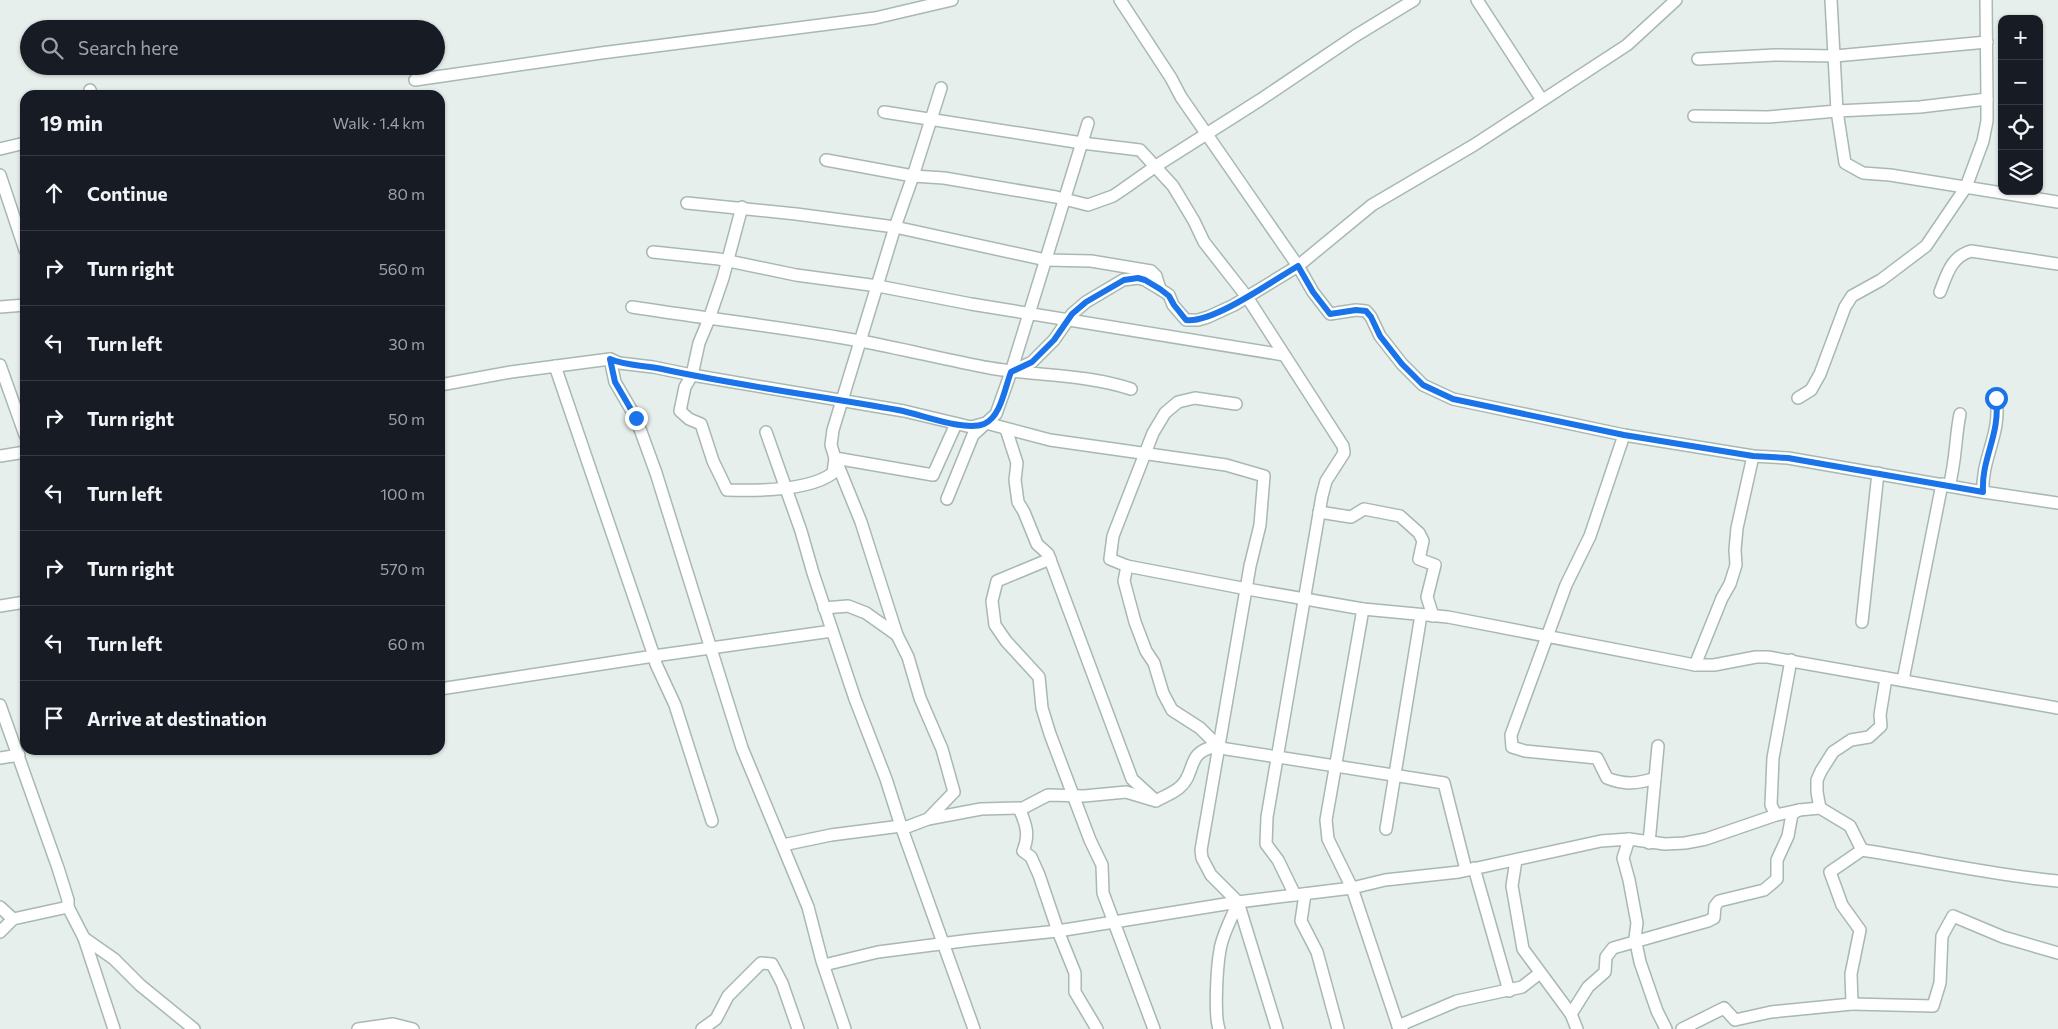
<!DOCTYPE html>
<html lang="en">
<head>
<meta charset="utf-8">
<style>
  body { margin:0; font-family:Commissioner,sans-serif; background:#20242c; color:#f1f3f6 }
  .controls { position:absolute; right:15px; top:15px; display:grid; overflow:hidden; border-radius:10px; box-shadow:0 1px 4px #0004 }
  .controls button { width:45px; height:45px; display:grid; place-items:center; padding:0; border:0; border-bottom:1px solid #363941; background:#171b24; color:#f1f3f6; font:25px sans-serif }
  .stop { position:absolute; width:15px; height:15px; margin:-11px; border:4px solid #1a73e8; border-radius:50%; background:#fff }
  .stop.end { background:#1a73e8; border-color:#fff; box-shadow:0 1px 5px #0008 }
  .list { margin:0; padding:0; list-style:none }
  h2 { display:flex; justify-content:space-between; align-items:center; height:65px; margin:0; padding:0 20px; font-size:21px }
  h2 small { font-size:16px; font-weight:400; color:#9ea1a6 }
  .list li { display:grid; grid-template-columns:32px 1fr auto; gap:15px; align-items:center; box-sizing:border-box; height:75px; padding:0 20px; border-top:1px solid #363941 }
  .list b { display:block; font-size:19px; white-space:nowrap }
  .list em { font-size:16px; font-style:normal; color:#9ea1a6 }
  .icon { flex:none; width:28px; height:28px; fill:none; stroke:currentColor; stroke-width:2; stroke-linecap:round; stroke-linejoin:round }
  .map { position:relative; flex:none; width:2058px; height:1029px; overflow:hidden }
  .search { position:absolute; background:#171b24; box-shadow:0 1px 4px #0004; left:20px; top:20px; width:425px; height:55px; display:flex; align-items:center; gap:12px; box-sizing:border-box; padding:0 18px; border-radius:28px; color:#9ea1a6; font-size:19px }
  .panel { position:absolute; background:#171b24; box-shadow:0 1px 4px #0004; left:20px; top:90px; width:425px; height:665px; border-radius:15px }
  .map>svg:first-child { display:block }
</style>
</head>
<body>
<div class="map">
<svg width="2058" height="1029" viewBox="0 0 2058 1029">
  <rect width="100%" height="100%" fill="#e6efeb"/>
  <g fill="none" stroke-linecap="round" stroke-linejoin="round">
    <defs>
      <g id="minor">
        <path d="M1120,0l51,78 10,19 117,169 15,26 17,22 26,-4 10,1 5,6 9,19 22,28 21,21 30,14 171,36 129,21 35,2 195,34 75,11"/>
        <path d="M1477,0l65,100"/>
        <path d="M1986,0l1,99 -67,8 -83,4 8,52 18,10 27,2 168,27"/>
        <path d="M1698,59l77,-4 60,1 152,-14"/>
        <path d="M415,80l186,-27 274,-35 77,-18"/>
        <path d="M941,88l-28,88 -18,51 -62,203 -2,15 4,13 98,17 23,-51"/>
        <path d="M90,90l2,5"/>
        <path d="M884,112l198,31 58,7 33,36 21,35 10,21 43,55 96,149 1,7 -18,28 -4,15 -55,321 -1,27 12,16 17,35"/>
        <path d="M1694,116l74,1 69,-6 -6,-111"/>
        <path d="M0,149l25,-6"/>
        <path d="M826,160l87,16 31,2 112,19 32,8 25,-9 9,-6 34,-24 104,-66 95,-64 59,-36"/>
        <path d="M0,175l25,75"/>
        <path d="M687,203l109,11 99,13 151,33 45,1 60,10 5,5 4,13"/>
        <path d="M742,207l-19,71 -14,41 -10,24 -7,32 -7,12 -5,24 9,8 12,5 12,37 14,29c30,1 82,1 106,-17l2,-15 26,64 36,113"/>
        <path d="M653,252l66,7 77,16 82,11 93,18 313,51"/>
        <path d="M1940,292c7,-18 11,-35 31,-41l87,13"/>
        <path d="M0,307l25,-2"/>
        <path d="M632,307c76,12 153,20 228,34 44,8 86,19 130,27 47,8 95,6 141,21"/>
        <path d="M610,359l5,23 21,36 20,55 86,275 66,159 14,54 23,68"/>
        <path d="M0,365l25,70"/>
        <path d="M1011,372l77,-249"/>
        <path d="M440,385l71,-13 99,-13 9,4 34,4 39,8 212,36 67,16 15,-4 64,17 176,25 38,11 -4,49 -10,41 -49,284 1,8 9,17 27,27 39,127"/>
        <path d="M1798,398l13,-8 9,-16 25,-67 7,-11 29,-16 45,-34 40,-59 17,-46 4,-20v-22"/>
        <path d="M1236,404l-41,-6 -17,4 -13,11 -12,20 -40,103 -3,23 17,7 120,23 116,20 85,8 247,48h19l42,-8h12l290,51"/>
        <path d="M1006,429l11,34 -2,17 3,22 6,10 13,32 11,10 84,225 23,21"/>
        <path d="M766,432l35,99 12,42 42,126 31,80 15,47 73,203"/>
        <path d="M1624,435l-34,101 -24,49 -55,150 1,12 13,4 72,7 10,20c17,7 31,6 48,0"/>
        <path d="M0,456l25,-4"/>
        <path d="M1949,486c7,-24 6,-48 11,-72"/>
        <path d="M1983,492c-2,-34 19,-58 13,-94"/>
        <path d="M947,499l26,-64 23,-21 15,-42 21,-10 22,-22 18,-26 14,-12 37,-22 15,-2 7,2 15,9 9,6 4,10 13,15h12l10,-3 26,-12 64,-39 74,-61 102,-60 153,-100 49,-45"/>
        <path d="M1319,512l32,5 13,-8 36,7 19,17 4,8 -4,18 16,6 -8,32 6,19"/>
        <path d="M1050,559l-53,22 -5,20 3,24 11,16 33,36 3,31 8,26 40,106 12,25 1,28 51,136"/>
        <path d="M1127,566l-3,15 11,41 11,29 8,12 9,30 9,17 28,18 19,19"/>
        <path d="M0,606l25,-4"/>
        <path d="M824,608l24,-2 18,7 31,22 11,22 12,41 22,51 12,43 -26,27"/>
        <path d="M1363,609l-37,211 2,19 24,49 46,138 4,3"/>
        <path d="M1862,622l16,-149"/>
        <path d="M1695,665l27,-67 8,-14 6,-19 -1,-15 2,-22 16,-72"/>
        <path d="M1903,680l39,-196"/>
        <path d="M440,689l214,-33 -99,-290"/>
        <path d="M0,705l58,163 10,32v7l16,31 30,21 26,26 54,44"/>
        <path d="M0,758l19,-3"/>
        <path d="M1019,808c7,16 11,27 4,43l8,6 8,18 19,56 17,42v19l22,37"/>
        <path d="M1820,808l-3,-16v-12l4,-9 12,-19 18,-12 18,-3 12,-11 -1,-11 6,-37"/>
        <path d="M1776,815l-5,-10 2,-47 18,-98"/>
        <path d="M712,821l-37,-116 -19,-41 -2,-8 178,-25"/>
        <path d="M1386,829l35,-214"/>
        <path d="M1629,839l-6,19 6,22 8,43 -2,15 5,24 17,49 9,18"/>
        <path d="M1649,843l9,-97"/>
        <path d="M783,845l48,-10 70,-9 6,1 21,-8 53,-10 42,-1 25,-13 36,1 42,-4 30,9c8,-5 18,-8 24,-14 16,-13 6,-35 34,-40l230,36 22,87"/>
        <path d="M1862,850c65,10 130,25 196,31"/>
        <path d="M1516,860l-4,26 11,63 48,65 6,15"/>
        <path d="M1474,868l35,123"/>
        <path d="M1305,894l-4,27 16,31 21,77"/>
        <path d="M0,907l13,12"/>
        <path d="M0,932l13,-13 55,-12"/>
        <path d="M84,938l30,91"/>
        <path d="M824,965l54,-13 93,-12 87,-9 180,-29 114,-14 33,-8 74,-8 142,-31 28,-2 36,5 20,-1 21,-4 70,-24 23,-5 21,-2 30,18 12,24 -32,22 12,33 18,25 -9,44 1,30 -81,8 -36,8 -11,-12 -42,21"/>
        <path d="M1852,1004l81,2 7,-23 2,-47 11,-20 50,21 55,16"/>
        <path d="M1571,1014l17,-27 17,-15 1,-15 7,-9 95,-27 6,-3 1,-12 4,-5 45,-11 13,-11v-19l11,-24 4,-22 7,-4"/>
        <path d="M1398,1026l59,-25 65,-14 18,-14"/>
        <path d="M358,1029l35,-5 20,5"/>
        <path d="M702,1029l14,-10 12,-23 33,-33 11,1 10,19 16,46"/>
        <path d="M1219,1029c-5,-14 -2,-63 1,-79 2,-15 12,-32 18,-48"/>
      </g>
    </defs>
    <use href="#minor" stroke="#a8b8b2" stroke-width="14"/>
    <use href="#minor" stroke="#fff" stroke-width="11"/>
  </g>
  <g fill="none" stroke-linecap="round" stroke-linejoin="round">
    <path stroke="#1a73e8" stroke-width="6" d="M636,418l-21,-36 -5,-23c16,7 34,6 52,10 78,17 158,27 236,41 23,4 66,22 86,14 17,-7 21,-37 27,-52l21,-10 22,-22 18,-26 14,-12 38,-22 14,-2 7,2 15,9 9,7 5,9 12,15c26,4 88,-40 112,-54l15,26 17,22 26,-4 10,1 5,6 9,19 22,28 21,21 30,14 171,36 129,21 35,2 195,34c-2,-34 18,-58 13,-94"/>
  </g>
</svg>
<div class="controls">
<button>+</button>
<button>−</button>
<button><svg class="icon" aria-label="locate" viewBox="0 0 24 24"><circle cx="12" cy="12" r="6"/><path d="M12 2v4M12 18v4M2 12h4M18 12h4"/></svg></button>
<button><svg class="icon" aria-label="layers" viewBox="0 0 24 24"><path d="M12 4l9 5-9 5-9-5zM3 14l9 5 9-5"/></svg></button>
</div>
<div class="stop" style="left:1996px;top:398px"></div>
<div class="stop end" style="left:636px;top:418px"></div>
<div class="search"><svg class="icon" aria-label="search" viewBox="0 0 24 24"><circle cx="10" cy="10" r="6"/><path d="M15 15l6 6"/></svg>Search here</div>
<section class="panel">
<h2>19 min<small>Walk · 1.4 km</small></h2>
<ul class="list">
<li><svg class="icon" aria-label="ahead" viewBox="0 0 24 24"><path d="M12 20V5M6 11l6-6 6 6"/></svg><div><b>Continue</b></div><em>80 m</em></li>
<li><svg class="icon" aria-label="right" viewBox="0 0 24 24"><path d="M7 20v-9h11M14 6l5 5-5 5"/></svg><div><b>Turn right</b></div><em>560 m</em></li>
<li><svg class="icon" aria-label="left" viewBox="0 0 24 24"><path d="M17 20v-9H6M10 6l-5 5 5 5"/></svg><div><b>Turn left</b></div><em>30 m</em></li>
<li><svg class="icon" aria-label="right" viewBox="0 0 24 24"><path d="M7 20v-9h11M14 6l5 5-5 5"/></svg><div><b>Turn right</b></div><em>50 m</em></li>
<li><svg class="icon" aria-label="left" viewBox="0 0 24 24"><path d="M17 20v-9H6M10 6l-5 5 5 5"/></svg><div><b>Turn left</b></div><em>100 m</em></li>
<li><svg class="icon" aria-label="right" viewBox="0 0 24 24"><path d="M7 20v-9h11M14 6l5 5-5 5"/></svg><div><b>Turn right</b></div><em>570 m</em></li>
<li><svg class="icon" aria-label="left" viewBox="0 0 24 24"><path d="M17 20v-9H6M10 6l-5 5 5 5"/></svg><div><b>Turn left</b></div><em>60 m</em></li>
<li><svg class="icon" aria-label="arrive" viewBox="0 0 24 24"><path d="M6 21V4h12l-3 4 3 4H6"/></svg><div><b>Arrive at destination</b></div></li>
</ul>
</section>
</div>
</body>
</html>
